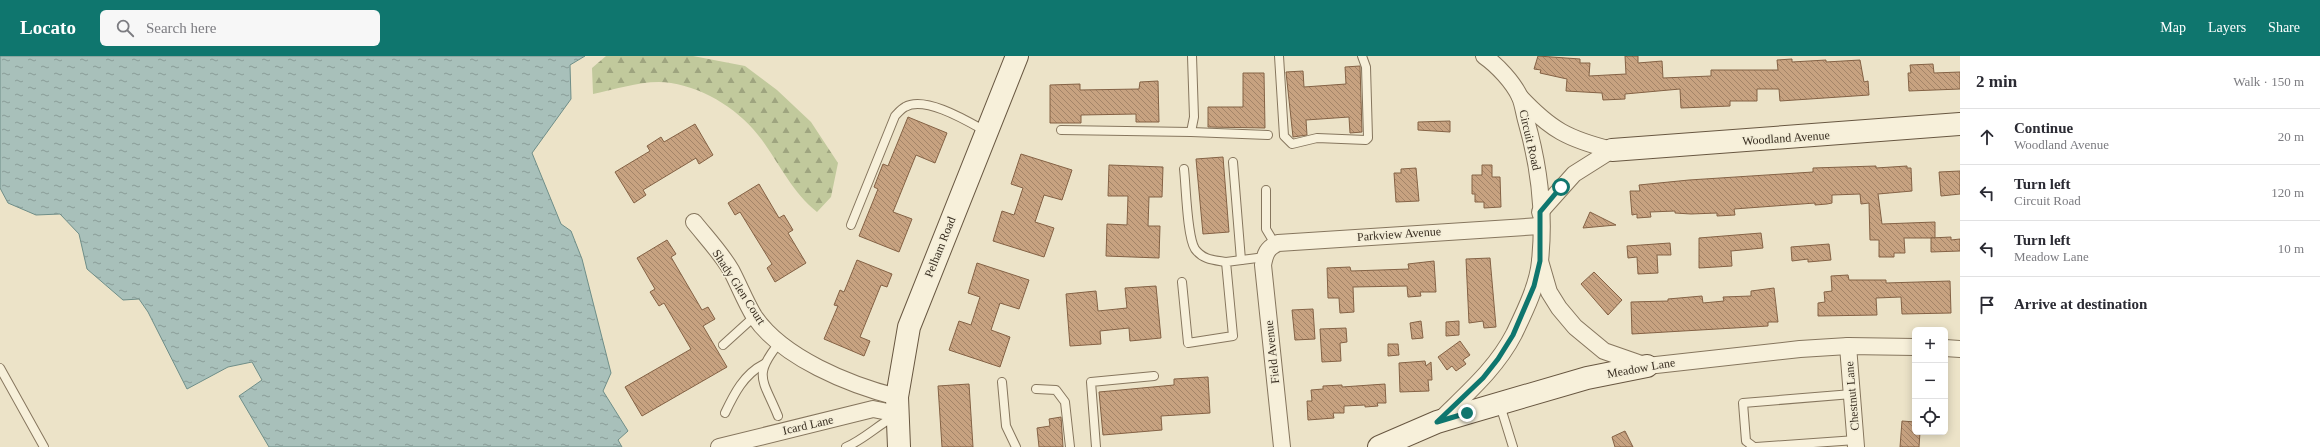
<!DOCTYPE html>
<html lang="en">
<head>
<meta charset="utf-8">
<style>
  body { margin:0; font-family:"Times New Roman",serif; background:#f7f7f7; color:#2b2b33 }
  .controls { position:absolute; right:12px; bottom:12px; display:grid; overflow:hidden; border-radius:6px; box-shadow:0 2px 10px #0003 }
  .controls button { width:36px; height:36px; display:grid; place-items:center; padding:0; border:0; border-bottom:1px solid #e1e1e2; background:#fff; color:#2b2b33; font:20px sans-serif }
  .stop { position:absolute; width:12px; height:12px; margin:-9px; border:3px solid #0f766e; border-radius:50%; background:#fff }
  .stop.end { background:#0f766e; border-color:#fff; box-shadow:0 1px 4px #0008 }
  .list { margin:0; padding:0; list-style:none }
  h2 { display:flex; justify-content:space-between; align-items:center; height:52px; margin:0; padding:0 16px; font-size:17px }
  h2 small { font-size:13px; font-weight:400; color:#7c7c81 }
  .list li { display:grid; grid-template-columns:26px 1fr auto; gap:12px; align-items:center; box-sizing:border-box; height:56px; padding:0 16px; border-top:1px solid #e1e1e2 }
  .list b { display:block; font-size:15px; white-space:nowrap }
  .list p { margin:0; font-size:13px; white-space:nowrap; color:#7c7c81 }
  .list em { font-size:13px; font-style:normal; color:#7c7c81 }
  .icon { flex:none; width:22px; height:22px; fill:none; stroke:currentColor; stroke-width:2; stroke-linecap:round; stroke-linejoin:round }
  .map { position:relative; flex:none; width:1960px; height:391px; overflow:hidden }
  header { display:flex; align-items:center; gap:24px; box-sizing:border-box; height:56px; padding:0 20px; background:#0f766e; color:#fff }
  header strong { font-size:19px }
  nav { display:flex; gap:22px; margin-inline-start:auto; font-size:14px }
  .search { width:280px; height:36px; background:#f7f7f7; display:flex; align-items:center; gap:10px; box-sizing:border-box; padding:0 14px; border-radius:6px; color:#7c7c81; font-size:15px }
  main { display:flex }
  aside { flex:1; background:#fff }
  .map>svg:first-child { display:block }
</style>
</head>
<body>
<header>
<strong>Locato</strong>
<div class="search"><svg class="icon" aria-label="search" viewBox="0 0 24 24"><circle cx="10" cy="10" r="6"/><path d="M15 15l6 6"/></svg>Search here</div>
<nav><a>Map</a><a>Layers</a><a>Share</a></nav>
</header>
<main>
<div class="map">
<svg width="1960" height="391" viewBox="0 0 1960 391">
  <defs>
    <pattern id="forest-firs" width="22" height="20" patternUnits="userSpaceOnUse"><rect width="22" height="20" fill="#c1c99c"/><path d="M5 1l3.5 6h-7zM16 11l3.5 6h-7z" fill="#9ea47f"/></pattern>
    <pattern id="water-ripples" width="26" height="14" patternUnits="userSpaceOnUse"><rect width="26" height="14" fill="#a8c0ba"/><path d="M2 4q2-2 4 0t4 0M15 11q2-2 4 0t4 0" fill="none" stroke="#8a9c97"/></pattern>
    <pattern id="building-back-hatch" width="6" height="6" patternUnits="userSpaceOnUse"><rect width="6" height="6" fill="#c7a280"/><path d="M-1 5l2 2M0 0l6 6M5-1l2 2" fill="none" stroke="#a38468"/></pattern>
  </defs>
  <rect width="100%" height="100%" fill="#ece3c8"/>
  <path fill="url(#forest-firs)" d="M606,0h87l52,10 32,24 34,32 27,41 -7,34 -14,15c-24,-19 -37,-47 -55,-72 -21,-29 -55,-51 -91,-57 -25,-4 -53,6 -78,11l-1,-26z"/>
  <path fill="url(#water-ripples)" stroke="#6f8e88" d="M0,0h585l-15,9 1,34 -39,54 29,71 10,7 11,28 29,114 -8,18 25,40 -10,9 4,7h-353l-30,-51 23,-16 -10,-18 -24,5 -41,22 -39,-77 -9,-13 -16,1 -36,-31 -8,-35 -19,-20 -24,1 -28,-12 -8,-15z"/>
  <g fill="url(#building-back-hatch)" stroke="#846245">
    <path d="M1538,0l42,3v4h10l-1,13 37,-2 -1,-18h13v7l24,-2 1,17 48,-2v-6h67l-1,-10 15,-1v3l34,-2v2l34,-2 4,22 4,-1 1,14 -89,6 -1,-12h-22v12h-27v5l-49,2 -1,-19 -55,5v5l-22,1 -1,-7 -36,-2 1,-12 -27,-6 1,-3 -7,-1z"/>
    <path d="M1933,8l1,9 26,-1v17l-51,2 -1,-18h3l-1,-8z"/>
    <path d="M1360,10l2,66 -12,1 -1,-16 -43,3 1,15 -14,2 -7,-65 17,-1 1,16 42,-3 -1,-17z"/>
    <path d="M1243,17h21l1,55 -57,-1v-20h35z"/>
    <path d="M1158,25l1,41h-23v-8l-55,1v8h-31v-38l30,-1v6l59,-1 1,-7z"/>
    <path d="M908,61l39,16 -12,30 -19,-8 -23,57 19,7 -13,33 -40,-16 19,-47 -4,-2 9,-23 5,2z"/>
    <path d="M1450,65v11l-32,-2v-8z"/>
    <path d="M695,68l18,31 -14,9 -3,-6 -53,32 3,5 -12,8 -19,-31 35,-21 -3,-5 14,-9 3,5z"/>
    <path d="M1021,98l51,16 -10,30 -18,-5 -9,27 19,6 -10,29 -51,-16 9,-30 12,4 9,-27 -12,-4z"/>
    <path d="M1223,101l6,75 -26,2 -7,-75z"/>
    <path d="M1109,109l54,2 -1,30h-13l-1,29h12l-1,32 -53,-2 1,-32 20,1 1,-29h-20z"/>
    <path d="M1482,109h10v12h8l1,30 -17,1v-6h-9v-8h-3v-19h10z"/>
    <path d="M1876,110v2l31,-2v2h4l1,23 -34,3 4,30 53,-2v16h-31l1,15h-11v4h-15v-17h-9l-1,-37 -8,1 -1,-10 -28,1v8l-5,1 -12,1v-2l-81,6 1,6 -18,1v-3l-26,1 -16,-1v-2l-25,1 1,5 -14,1v-4l-5,1 -2,-24h10l-1,-6 50,-5 124,-8v-4z"/>
    <path d="M1416,112l3,33 -23,1 -2,-29h7v-4z"/>
    <path d="M1960,115v23l-19,2 -2,-24z"/>
    <path d="M759,128l20,34 5,-3 9,15 -5,3 18,30 -31,19 -8,-14 5,-4 -32,-52 -5,3 -7,-12z"/>
    <path d="M1590,156l26,13 -33,3z"/>
    <path d="M1761,177l2,15 -32,3 1,15 -33,2v-30z"/>
    <path d="M1951,181v3l9,-1v12l-29,1v-14z"/>
    <path d="M667,184l9,14 -5,3 31,53 6,-3 7,12 -12,7 24,41 -85,49 -17,-29 66,-38 -27,-46 -5,3 -9,-14 5,-3 -18,-31z"/>
    <path d="M1670,187l1,12h-14l1,18 -20,1 -1,-17 -9,1 -1,-12z"/>
    <path d="M1829,188l2,16 -23,2v-3l-16,2 -1,-14z"/>
    <path d="M1490,202l6,69 -12,1 -1,-7 -14,2 -3,-64z"/>
    <path d="M857,204l35,14 -5,13 -6,-2 -21,52 10,4 -6,15 -40,-17 14,-33 -4,-1 6,-15 4,2z"/>
    <path d="M1434,205l2,31h-16l1,4 -13,1 -1,-11 -54,1 1,25 -14,1 -1,-15h-11l-1,-30 23,-1 1,4 58,-2 -1,-5z"/>
    <path d="M977,207l52,17 -10,29 -19,-6 -9,27 19,7 -10,30 -51,-17 10,-29 12,4 9,-28 -12,-4z"/>
    <path d="M1594,216l28,28 -14,15 -27,-31z"/>
    <path d="M1848,219l1,5h37v3l64,-2 1,32 -49,1 -1,-17 -25,1 1,17 -59,1v-13l7,-1 -1,-10 8,-1 -1,-15z"/>
    <path d="M1156,230l5,52 -31,3 -1,-13 -29,3 1,13 -31,2 -4,-52 30,-3 2,20 29,-3 -2,-20z"/>
    <path d="M1774,232l4,34h-10v4l-136,8 -1,-32 37,-1v-2l34,-3 1,7 21,-2 -1,-4 28,-1v-5z"/>
    <path d="M1313,253l2,30 -20,1 -3,-30z"/>
    <path d="M1421,265l2,17 -11,1 -2,-16z"/>
    <path d="M1459,265v14l-13,1v-14z"/>
    <path d="M1346,272l1,14 -7,1 1,18 -19,1 -2,-33z"/>
    <path d="M1460,285l10,14 -7,5 3,4 -10,7 -4,-5 -5,4 -9,-13z"/>
    <path d="M1388,288h10l1,11 -11,1z"/>
    <path d="M1425,305l1,5 5,-4 1,18h-4l1,11 -29,1 -1,-29z"/>
    <path d="M1208,321l2,36 -49,3 1,14 -59,5 -4,-43 75,-7v-6z"/>
    <path d="M969,328l4,63h-31l-4,-61z"/>
    <path d="M1385,328l1,19h-9l1,3 -13,1v-2l-21,1v7h-11l1,5 -26,2 -1,-19h5l-1,-11 12,-1v-3l19,-1v2z"/>
    <path d="M1061,361l2,30h-24l-2,-19 13,-2 -1,-7z"/>
    <path d="M1902,365l13,1v10h5l-1,15h-19z"/>
    <path d="M1625,375l8,16h-18l-3,-10z"/>
  </g>
  <g fill="none" stroke-linecap="round" stroke-linejoin="round">
    <defs>
      <g id="lane">
        <path d="M1279,0l5,80 8,8 25,-6 49,2 2,-2 -2,-71 -4,-11"/>
        <path d="M1061,74l130,2 3,-15 -2,-61"/>
        <path d="M1191,76l77,3"/>
        <path d="M1233,106l8,98"/>
        <path d="M1184,113c2,17 3,68 11,80 8,11 19,11 31,13"/>
        <path d="M1266,134v39l9,15"/>
        <path d="M851,169l44,-109c3,-3 6,-7 10,-9 20,-12 64,15 82,25"/>
        <path d="M1182,226l6,61 45,-7 -7,-74 39,-5"/>
        <path d="M723,289l32,-29"/>
        <path d="M0,312l44,79"/>
        <path d="M1002,326l4,44 10,21"/>
        <path d="M1036,333l20,1 9,12 5,45"/>
        <path d="M1500,349l13,42"/>
        <path d="M725,357c9,-19 19,-39 39,-49"/>
        <path d="M778,360c-15,-37 -26,-40 2,-74"/>
        <path d="M846,391c17,-7 32,-22 49,-31"/>
        <path d="M1096,391l-5,-65 63,-6"/>
        <path d="M1754,391l-8,-6 -3,-38 109,-9"/>
        <path d="M1756,391l100,-7"/>
      </g>
      <g id="street">
        <path d="M1520,41c31,33 48,42 92,53"/>
        <path d="M1540,156l34,-38 38,-24"/>
        <path d="M694,166c12,15 27,31 37,48 8,15 14,31 23,46 28,42 96,69 143,81"/>
        <path d="M1540,205l9,31 10,16 16,19 29,24 43,15 153,-17 48,-3 67,1"/>
        <path d="M1848,290l8,101"/>
        <path d="M1945,292l15,1"/>
        <path d="M1439,365c27,-27 57,-52 75,-87 10,-21 24,-49 26,-73 5,-48 -1,-96 -14,-141 -2,-7 -3,-16 -6,-23 -7,-15 -23,-32 -36,-41"/>
        <path d="M719,391l154,-38 25,5"/>
        <path d="M1282,391l-19,-182c2,-11 4,-17 15,-22l262,-17"/>
      </g>
      <g id="secondary">
        <path d="M1612,94l348,-26"/>
        <path d="M899,391l-2,-50 12,-70 108,-271"/>
        <path d="M1379,391l58,-25 30,-9 120,-35 60,-12"/>
      </g>
    </defs>
    <use href="#lane" stroke="#86765e" stroke-width="10"/>
    <use href="#street" stroke="#86765e" stroke-width="18"/>
    <use href="#secondary" stroke="#685741" stroke-width="24"/>
    <use href="#lane" stroke="#f7f0da" stroke-width="8"/>
    <use href="#street" stroke="#f7f0da" stroke-width="16"/>
    <use href="#secondary" stroke="#f7f0da" stroke-width="22"/>
  </g>
  <g fill="none" stroke-linecap="round" stroke-linejoin="round">
    <path stroke="#0f766e" stroke-width="5" d="M1467,357l-30,9 46,-44 15,-19 15,-24 21,-49 6,-25v-49l21,-25"/>
  </g>
  <g text-anchor="middle" dominant-baseline="central" stroke-width="3" stroke-linejoin="round" paint-order="stroke">
    <g font-size="12" fill="#382d20" stroke="#f3edd7">
      <text transform="translate(1786 82) rotate(-4)">Woodland Avenue</text>
      <text transform="translate(1530 84) rotate(77)">Circuit Road</text>
      <text transform="translate(1399 178) rotate(-4)">Parkview Avenue</text>
      <text transform="translate(940 191) rotate(-68)">Pelham Road</text>
      <text transform="translate(739 231) rotate(57)">Shady Glen Court</text>
      <text transform="translate(1272 296) rotate(-96)">Field Avenue</text>
      <text transform="translate(1641 312) rotate(-10)">Meadow Lane</text>
      <text transform="translate(1852 340) rotate(-95)">Chestnut Lane</text>
      <text transform="translate(808 369) rotate(-13)">Icard Lane</text>
    </g>
  </g>
</svg>
<div class="controls">
<button>+</button>
<button>−</button>
<button><svg class="icon" aria-label="locate" viewBox="0 0 24 24"><circle cx="12" cy="12" r="6"/><path d="M12 2v4M12 18v4M2 12h4M18 12h4"/></svg></button>
</div>
<div class="stop" style="left:1561px;top:131px"></div>
<div class="stop end" style="left:1467px;top:357px"></div>
</div>
<aside>
<h2>2 min<small>Walk · 150 m</small></h2>
<ul class="list">
<li><svg class="icon" aria-label="ahead" viewBox="0 0 24 24"><path d="M12 20V5M6 11l6-6 6 6"/></svg><div><b>Continue</b><p>Woodland Avenue</p></div><em>20 m</em></li>
<li><svg class="icon" aria-label="left" viewBox="0 0 24 24"><path d="M17 20v-9H6M10 6l-5 5 5 5"/></svg><div><b>Turn left</b><p>Circuit Road</p></div><em>120 m</em></li>
<li><svg class="icon" aria-label="left" viewBox="0 0 24 24"><path d="M17 20v-9H6M10 6l-5 5 5 5"/></svg><div><b>Turn left</b><p>Meadow Lane</p></div><em>10 m</em></li>
<li><svg class="icon" aria-label="arrive" viewBox="0 0 24 24"><path d="M6 21V4h12l-3 4 3 4H6"/></svg><div><b>Arrive at destination</b></div></li>
</ul>
</aside>
</main>
</body>
</html>
